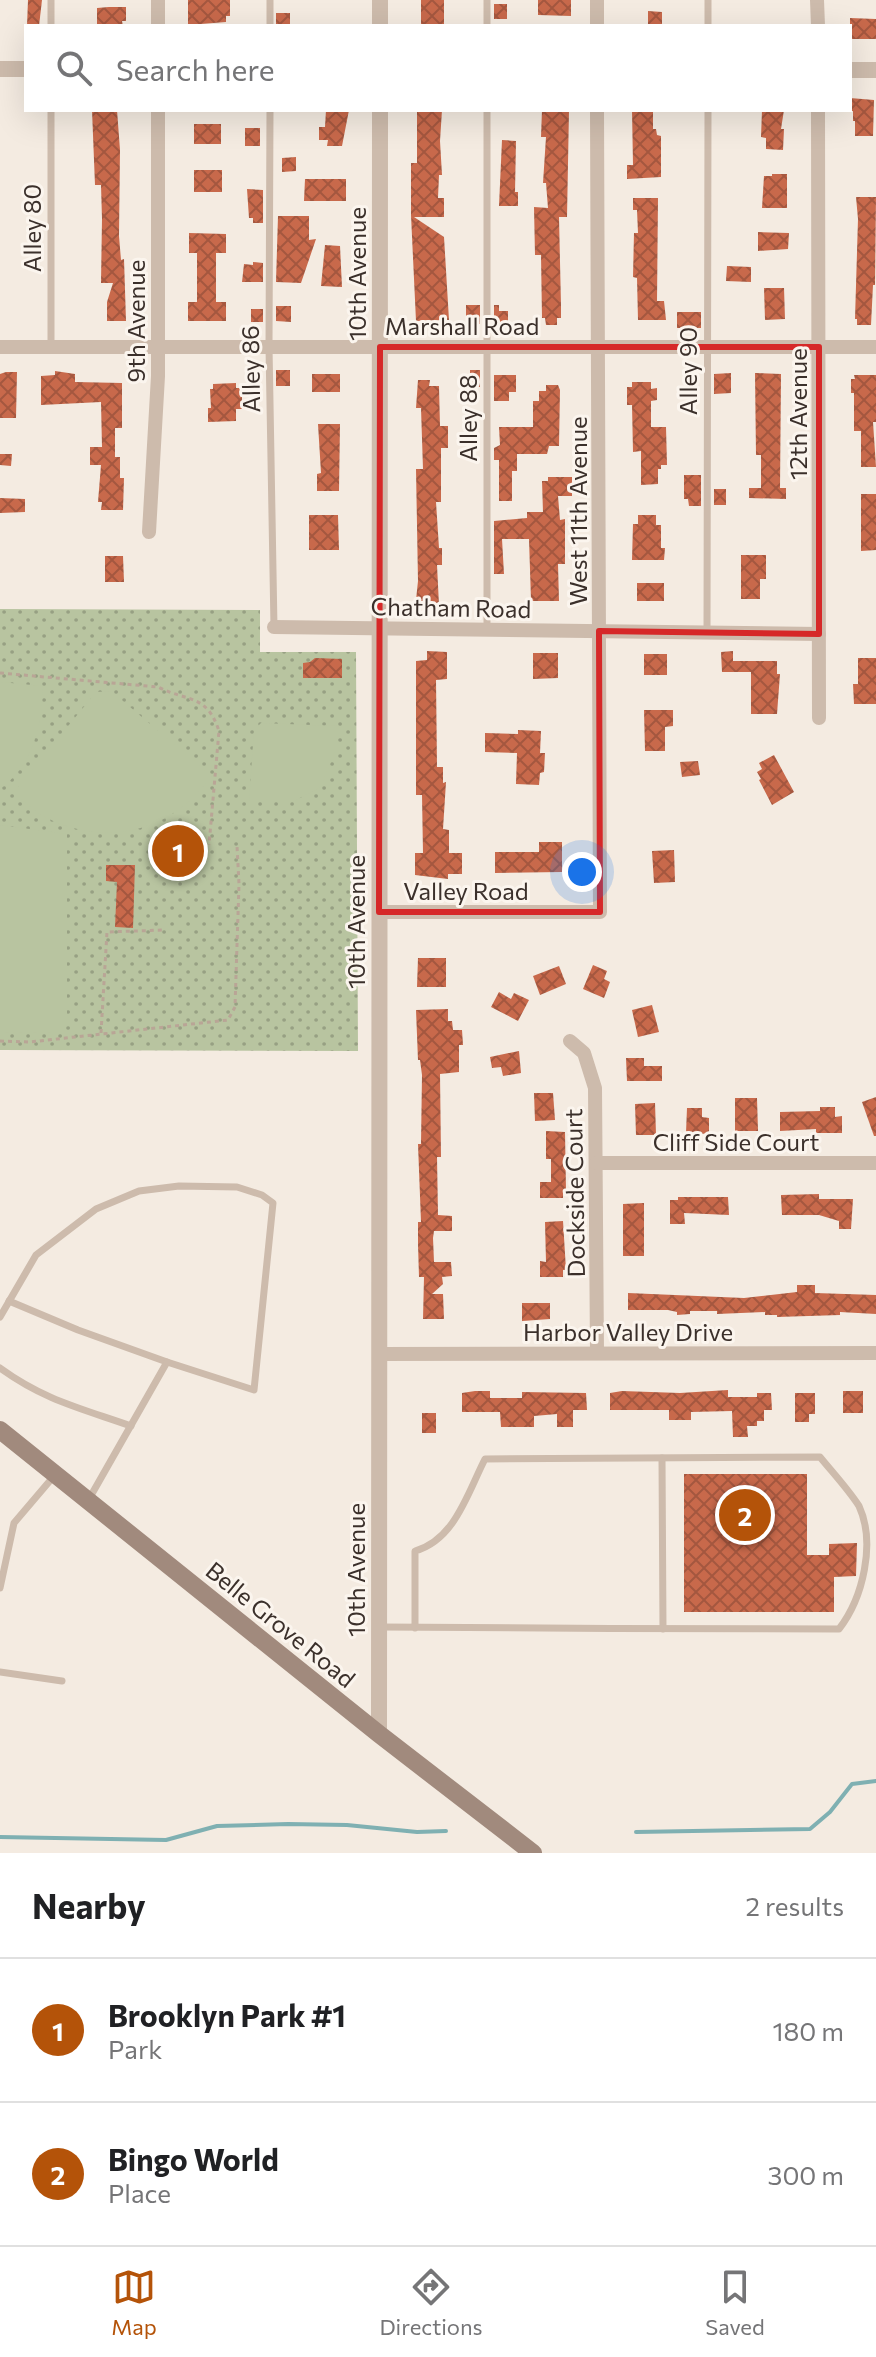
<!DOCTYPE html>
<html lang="en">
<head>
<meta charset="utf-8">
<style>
  body { margin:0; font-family:Commissioner,sans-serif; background:#f6f6f6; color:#202124 }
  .you { position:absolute; left:582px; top:872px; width:28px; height:28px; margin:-20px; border:6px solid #fff; border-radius:50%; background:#1a73e8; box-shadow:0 0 0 12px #1a73e833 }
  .badge { display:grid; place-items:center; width:52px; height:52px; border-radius:50%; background:#b45309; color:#fff; font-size:26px; font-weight:700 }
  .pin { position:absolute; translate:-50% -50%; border:4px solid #fff; box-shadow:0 2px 8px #0006 }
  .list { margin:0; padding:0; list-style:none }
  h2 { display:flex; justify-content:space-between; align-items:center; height:104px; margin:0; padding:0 32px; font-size:34px }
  h2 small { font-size:26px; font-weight:400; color:#757577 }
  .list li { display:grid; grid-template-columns:52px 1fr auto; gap:24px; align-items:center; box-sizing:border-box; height:144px; padding:0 32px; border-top:2px solid #e0e0e0 }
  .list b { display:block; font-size:30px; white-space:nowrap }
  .list p { margin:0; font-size:26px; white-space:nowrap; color:#757577 }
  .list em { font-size:26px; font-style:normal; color:#757577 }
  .icon { flex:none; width:44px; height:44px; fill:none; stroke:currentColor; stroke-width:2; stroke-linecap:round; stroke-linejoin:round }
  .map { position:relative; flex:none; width:876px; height:1853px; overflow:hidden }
  .search { position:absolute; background:#fff; box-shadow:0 8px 32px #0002; left:24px; right:24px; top:24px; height:88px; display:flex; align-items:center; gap:20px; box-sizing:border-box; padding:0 28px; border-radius:0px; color:#757577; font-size:30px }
  .sheet { height:392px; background:#fff }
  nav { display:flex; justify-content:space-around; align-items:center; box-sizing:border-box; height:112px; border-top:2px solid #e0e0e0; background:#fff; font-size:22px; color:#757577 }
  nav a { display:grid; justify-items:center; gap:4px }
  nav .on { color:#b45309 }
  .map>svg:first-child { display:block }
</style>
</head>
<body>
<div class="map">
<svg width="876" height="1853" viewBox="0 0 876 1853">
  <defs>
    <pattern id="park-dots" width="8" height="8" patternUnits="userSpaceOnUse" patternTransform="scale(2)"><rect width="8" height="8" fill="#b8c4a0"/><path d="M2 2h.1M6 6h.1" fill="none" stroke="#97a083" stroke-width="1.8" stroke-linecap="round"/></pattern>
    <pattern id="building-cross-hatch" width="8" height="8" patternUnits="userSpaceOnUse" patternTransform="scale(2)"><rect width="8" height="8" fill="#c8694b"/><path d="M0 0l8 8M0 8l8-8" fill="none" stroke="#a4573f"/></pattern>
  </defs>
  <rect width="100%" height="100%" fill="#f4ebe1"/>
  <path fill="url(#park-dots)" d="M0,609l260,1v42h96l2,399 -358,-1z"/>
  <g fill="#b8c4a0">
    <path d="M0,682l43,4c-1,39 -10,79 -43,103z"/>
    <path d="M111,691l101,85c-12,14 -24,29 -40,38 -41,26 -95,24 -135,-2 -8,-5 -16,-14 -23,-20l82,-100z"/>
    <path d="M261,723l76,3v20l-16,41 -27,14h-45l5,-71z"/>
    <path d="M0,825l67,9v188l-11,11 -56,-1z"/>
  </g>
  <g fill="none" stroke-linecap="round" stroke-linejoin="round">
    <g stroke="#7fb0b2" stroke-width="4">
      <path d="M636,1832l174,-3 20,-17 22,-28 24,-3"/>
      <path d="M0,1837l166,3 51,-14 71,-2 59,1 70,7 29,-1"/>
    </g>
  </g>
  <g fill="url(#building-cross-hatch)">
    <path d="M28,0h14l-3,26h-12z"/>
    <path d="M188,0h42v16h-4v6l-38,3z"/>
    <rect x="421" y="0" width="23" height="26"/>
    <path d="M538,0h33v16l-33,-1z"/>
    <rect x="494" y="4" width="13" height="15"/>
    <path d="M109,7h17v14h-4l1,5h-26v-18z"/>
    <path d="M648,11l14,1v14h-14z"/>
    <rect x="276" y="13" width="14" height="13"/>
    <path d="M850,18l26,1v20h-26z"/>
    <path d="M850,98l24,2 -1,36h-18v-15h-2v-10h-3z"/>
    <path d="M92,110h25l3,40 -1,86 2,24 3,-1 2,62h-19v-19l6,-19h-12l1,-64 -1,-34h-6z"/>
    <path d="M326,110h23l-7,36h-15l1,-6h-9v-13h6z"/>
    <path d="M417,110h25l-2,31 2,34h-3l-1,23h6v19h-30l30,20 5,83 -33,1 -5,-106v-52h6z"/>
    <path d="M542,110h27l-2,107h-8l2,89v12h-4v7h-11l-1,-7h-3l-1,-63h-6l-1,-48 14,1 -2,-25h-3l3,-46h-5z"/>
    <path d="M632,110h21v19h3l1,6 4,1v41l-34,2v-14h6z"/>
    <path d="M762,110h22l-3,19h3l-1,21 -17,-1v-11l-5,-1z"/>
    <rect x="194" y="124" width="27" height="20"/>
    <rect x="245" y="128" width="15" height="18"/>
    <path d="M502,140l14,1 -1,51h3v14h-19z"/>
    <path d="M296,157v14l-14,1v-14z"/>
    <rect x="194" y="170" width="28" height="22"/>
    <path d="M772,174h15v34h-25l2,-32h8z"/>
    <path d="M305,179h41v22h-42z"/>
    <path d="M247,189l16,1v33h-10v-5h-4z"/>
    <path d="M856,197h20l-1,88h-2l-2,40h-14v-6h-2l3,-100z"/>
    <path d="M633,198h25l-1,103h7l2,19h-28l-1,-42 -4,-1 1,-44h4l-1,-23h-4z"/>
    <path d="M278,216h31v24l7,-1 -15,44 -25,-1z"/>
    <path d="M758,232l31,1 -1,16 -30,2z"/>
    <path d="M189,233l37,1v19h-10v49h10v19h-38v-19h9v-49h-8z"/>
    <path d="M325,245l15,1 2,41 -21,-1z"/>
    <path d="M253,262l10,1v19h-21l2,-18 9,1z"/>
    <path d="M727,266l24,1v15l-25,-1z"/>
    <path d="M764,288h20l1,31 -20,1z"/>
    <rect x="466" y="305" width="14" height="19"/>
    <path d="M494,305h5v6h9v14h-14z"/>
    <path d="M276,306h15v16l-15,-1z"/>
    <rect x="251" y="309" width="12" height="13"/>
    <rect x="677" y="312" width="24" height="16"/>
    <rect x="276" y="370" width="14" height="16"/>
    <rect x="470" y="370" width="10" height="17"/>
    <path d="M55,371l20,3v8l47,1v45h-7v29h5v21h4l-1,32h-22l1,-8h-4l3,-37h-11v-18h12l-1,-45 -60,3v-29l14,-1z"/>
    <path d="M6,372h11l-1,46h-16v-44z"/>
    <path d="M731,373v20l-17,1v-20z"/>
    <path d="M755,373l26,1 -1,114h6v11l-37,-1v-10h12v-33h-5z"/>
    <rect x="312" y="374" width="28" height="18"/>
    <path d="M494,375h22v17h-7v9h-15z"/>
    <path d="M854,375h22v47h-3l3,45h-15v-36h-7v-38h-3v-14h4z"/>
    <path d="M418,380h12l-1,6h10l1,40h8v22h-7v54h-5l3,46h3v17h-5l2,40 -21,-1 -2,-4 2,-19 -2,-112h7l-2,-61h-5z"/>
    <path d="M632,382h19v7l6,-1v12l-6,1v26h15l1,38h-6v4h-3v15l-17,1v-34l-8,1 -1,-47h-5v-18h5z"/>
    <path d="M236,383v5h6v21h-6v12l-28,1v-14h3l-1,-19h3v-5z"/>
    <path d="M546,385h12l2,5 -1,56h-10l-2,8h-30v17h-5v30h-13v-41h-5v-12l6,-3 -1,-18h34v-26h6v-10h7z"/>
    <path d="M318,424h22l-1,67h-22v-17l4,-1z"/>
    <path d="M0,454h12l-1,12 -11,-1z"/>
    <path d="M684,475h17v31h-12l-1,-7h-4z"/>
    <path d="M548,477h24v19h-14l2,24 5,-1v45h-7l1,37h-26l-2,-1 -2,-61h-27l2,35h-10v-53l33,-3v-6h16l-1,-31h6z"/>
    <rect x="714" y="489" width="12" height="16"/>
    <path d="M861,494h15v56l-15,1z"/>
    <path d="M0,498l25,1v13l-25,1z"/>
    <path d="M309,515h29l1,35h-30z"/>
    <path d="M638,515h18v10h5v23h4l-1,12h-32l1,-36h5z"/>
    <path d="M741,555h25v24h-6v20h-19z"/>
    <path d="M105,556h18l1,26h-19z"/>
    <rect x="637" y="583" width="27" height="18"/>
    <path d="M427,651l20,1v27l-11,1 1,87h6v16l3,-1 -3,47 6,1v23h13v21h-14v5l-33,-4v-22h8l-1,-58h-6v-134l11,-1z"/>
    <path d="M733,651v10h44v13h3l-3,40h-26v-42h-29l-1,-20z"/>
    <path d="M533,653h25v25l-25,1z"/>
    <rect x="644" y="654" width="23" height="21"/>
    <path d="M315,658l27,1v19h-39v-15l7,-1z"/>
    <path d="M858,658h18v46h-22l-1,-20h5z"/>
    <path d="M644,710h29v16l-8,1v24h-20z"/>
    <path d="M518,730l23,1 -1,22h5l-1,19 -4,1 -1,12 -23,-1 1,-31 -32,-1v-19l33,1z"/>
    <path d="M774,755l20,37 -22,13 -13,-25 2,-1 -4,-7 5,-3 -3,-6z"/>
    <path d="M698,761l2,14 -18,2 -2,-15z"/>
    <path d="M539,842h23v30l-67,1v-21h44z"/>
    <path d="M674,850l1,32 -21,1 -2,-32z"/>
    <path d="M106,865h29l-2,63 -18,-1 2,-45 -11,-1z"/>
    <path d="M418,958h28v29h-29z"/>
    <path d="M593,965l14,6 -3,8 6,3 -6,16 -21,-9z"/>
    <path d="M559,966l7,18 -26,11 -7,-19z"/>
    <path d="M499,992l12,7 3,-6 15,7 -11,21 -27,-14z"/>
    <path d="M652,1005l7,27 -21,5 -6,-27z"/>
    <path d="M448,1009v12h4l1,9h9l1,15h-4v27l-19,2 1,83h-4l1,58 14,1v15h-18l-1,7 1,24h17l1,14 -10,1 1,7 -11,10h11l1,25h-21l1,-42h-5l-1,-33v-22h3l-3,-78h3l1,-69 -2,-15h-2l-2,-50z"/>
    <path d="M519,1051l2,22 -18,3 -2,-9 -9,1 -2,-11z"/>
    <path d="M626,1058h18v8h18v15h-35z"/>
    <path d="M534,1093h19l2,27 -20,1z"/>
    <path d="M876,1097v39h-2l-12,-34z"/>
    <path d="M735,1098h22l1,33h-23z"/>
    <path d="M655,1103l1,32h-20l-1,-31z"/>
    <path d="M820,1107h15v10l7,-1v17h-26v-4l-36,2v-19l40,-1z"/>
    <path d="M687,1108h15v9l7,1v16l-23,-1z"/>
    <path d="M546,1131l19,1 1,59h-3v7h-23v-16h11v-23h-5z"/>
    <path d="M819,1194v5h34l-2,30h-12v-8l-20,-6h-37l-1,-20z"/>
    <path d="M678,1197h50l1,18 -45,-2 1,11h-15v-24h8z"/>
    <path d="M644,1203v53h-21v-52z"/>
    <path d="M563,1221l3,49h-3v7h-23v-16l6,1 -1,-40z"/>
    <path d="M797,1285h18v8l61,2v19l-36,-2v3l-63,2v-2h-12v-3l-48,2v-3h-27v3l-13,1v-3l-9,-2h-40v-17l116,5 53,-6z"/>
    <path d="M522,1303h28v16l-28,2z"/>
    <path d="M728,1390v7h29v-4h14l1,17h-8v11h-7v5h-10l1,11h-15l-1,-26 -41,1v8h-22v-10h-59v-17l12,-2 58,2z"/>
    <path d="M475,1391h15v7h32v-6l64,1 1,17h-14v17h-16v-13l-23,2v11h-33l-1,-15h-38v-19z"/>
    <rect x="843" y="1391" width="20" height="22"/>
    <path d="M795,1393h20v21h-6v8h-14z"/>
    <rect x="422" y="1413" width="14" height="20"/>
    <path d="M684,1474h123v81h22v-11l28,-1 -1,33 -22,1v35h-150z"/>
  </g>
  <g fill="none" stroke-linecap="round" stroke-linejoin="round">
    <g stroke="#b9a596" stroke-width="3" stroke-dasharray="4 4" stroke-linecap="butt">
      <path d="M0,673l158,14c30,15 49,7 61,44l-10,114"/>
      <path d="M101,1033l6,-101 57,-2"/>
      <path d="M0,1041l30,1 198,-22 7,-13 4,-123 -2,-38"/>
    </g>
    <g stroke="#cdbbac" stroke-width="7">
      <path d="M51,26v-26"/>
      <path d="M270,26v-26"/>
      <path d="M487,26v-26"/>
      <path d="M708,26v-26"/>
      <path d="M270,110l-1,237 5,280"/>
      <path d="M51,347v-237"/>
      <path d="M487,630v-520"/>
      <path d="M707,632l1,-522"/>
      <path d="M9,1301l69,29 89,32 -78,137"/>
      <path d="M0,1317l36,-62 60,-46 43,-18 40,-5 58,1 25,8 11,8 -19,187 -87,-28"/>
      <path d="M0,1368c44,32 80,40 131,58"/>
      <path d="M662,1458l1,171"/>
      <path d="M0,1588l14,-65 40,-47"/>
      <path d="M381,1627c153,1 305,2 458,2 24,-31 37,-86 20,-123 -11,-17 -26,-33 -39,-49l-335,2c-17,33 -30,81 -70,92v77"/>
      <path d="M0,1672l62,9"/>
    </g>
    <g stroke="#cdbbac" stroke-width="14">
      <path d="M597,0v26"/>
      <path d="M817,0l1,26"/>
      <path d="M158,26v-26"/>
      <path d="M818,110l1,608"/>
      <path d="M0,347h876"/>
      <path d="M149,532l9,-156v-266"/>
      <path d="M274,627l545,7"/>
      <path d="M379,912h221l-3,-802"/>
      <path d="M570,1041l14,12 11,35 2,265"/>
      <path d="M596,1163h280"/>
      <path d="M379,1354l497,-1"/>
    </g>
    <g stroke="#cdbbac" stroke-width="16">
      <path d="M380,0v26"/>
      <path d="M0,69h26"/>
      <path d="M850,70h26"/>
      <path d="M379,1734l1,-1624"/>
    </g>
    <path stroke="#a18a7d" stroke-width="18" d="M0,1430l379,304 154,119"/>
  </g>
  <path fill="none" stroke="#d62828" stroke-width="6" stroke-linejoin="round" d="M380,347h439v287l-220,-3 1,281h-221z"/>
  <g text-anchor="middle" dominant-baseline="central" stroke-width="6" stroke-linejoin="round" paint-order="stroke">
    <g font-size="24" fill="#3b302b" stroke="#fbf5ee">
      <text transform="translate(31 228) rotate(-90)">Alley 80</text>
      <text transform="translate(356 274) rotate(-90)">10th Avenue</text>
      <text transform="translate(135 321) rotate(-90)">9th Avenue</text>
      <text x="462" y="325">Marshall Road</text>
      <text transform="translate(250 369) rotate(-91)">Alley 86</text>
      <text transform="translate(687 371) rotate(-90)">Alley 90</text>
      <text transform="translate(797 414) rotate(-90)">12th Avenue</text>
      <text transform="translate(467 418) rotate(-90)">Alley 88</text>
      <text transform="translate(577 511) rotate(-90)">West 11th Avenue</text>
      <text transform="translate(451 607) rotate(1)">Chatham Road</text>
      <text x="466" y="890">Valley Road</text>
      <text transform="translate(355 922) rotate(-90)">10th Avenue</text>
      <text x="736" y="1141">Cliff Side Court</text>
      <text transform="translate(574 1193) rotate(-91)">Dockside Court</text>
      <text x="628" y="1331">Harbor Valley Drive</text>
      <text transform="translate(355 1570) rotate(-90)">10th Avenue</text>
      <text transform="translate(281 1624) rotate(39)">Belle Grove Road</text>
    </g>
  </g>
</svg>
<div class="you"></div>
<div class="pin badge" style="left:178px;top:851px">1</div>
<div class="pin badge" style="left:745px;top:1515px">2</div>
<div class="search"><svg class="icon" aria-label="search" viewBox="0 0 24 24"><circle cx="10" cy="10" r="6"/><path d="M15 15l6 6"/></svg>Search here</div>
</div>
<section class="sheet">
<h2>Nearby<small>2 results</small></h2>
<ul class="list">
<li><span class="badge">1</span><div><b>Brooklyn Park #1</b><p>Park</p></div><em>180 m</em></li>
<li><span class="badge">2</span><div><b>Bingo World</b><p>Place</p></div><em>300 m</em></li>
</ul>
</section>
<nav>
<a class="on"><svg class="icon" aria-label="map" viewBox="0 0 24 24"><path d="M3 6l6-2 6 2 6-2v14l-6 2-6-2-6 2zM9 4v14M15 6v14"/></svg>Map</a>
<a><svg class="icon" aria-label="directions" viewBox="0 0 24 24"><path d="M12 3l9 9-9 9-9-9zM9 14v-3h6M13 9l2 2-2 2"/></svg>Directions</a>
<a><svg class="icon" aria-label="saved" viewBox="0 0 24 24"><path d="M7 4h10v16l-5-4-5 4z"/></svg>Saved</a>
</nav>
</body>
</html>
